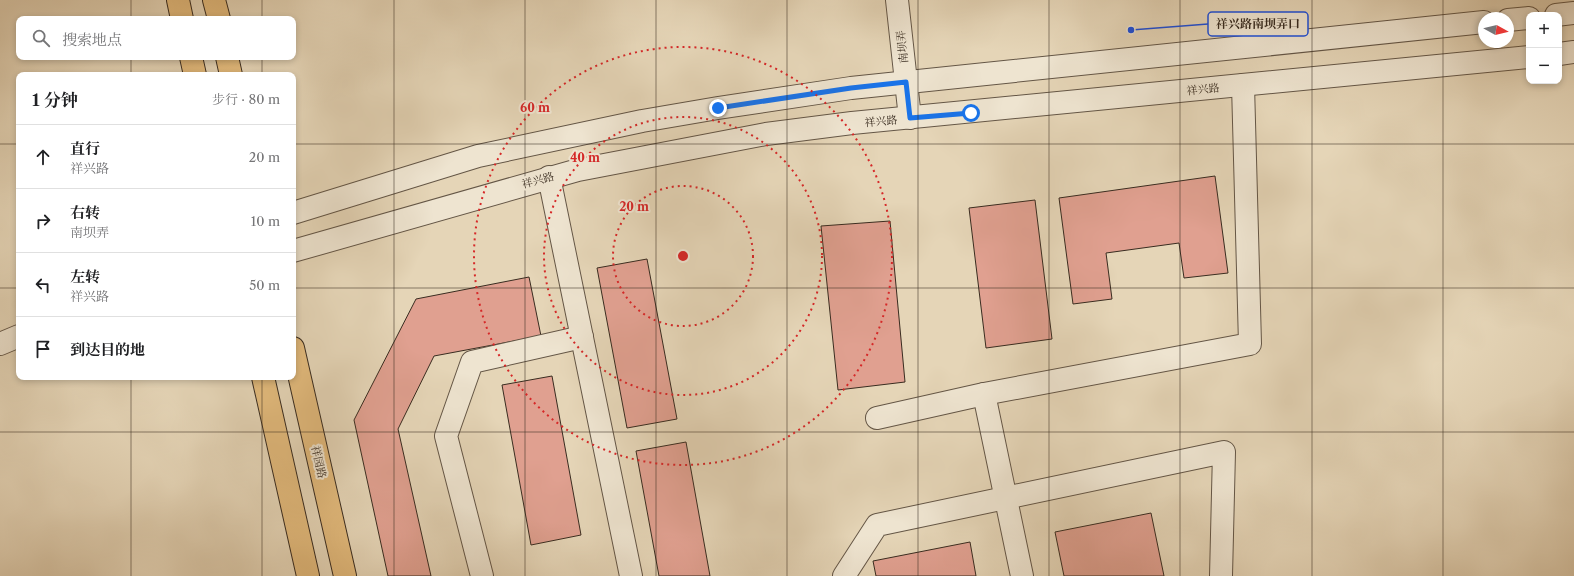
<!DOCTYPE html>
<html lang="zh">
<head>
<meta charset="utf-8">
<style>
  body { margin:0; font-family:"Libre Caslon Text","Noto Serif SC",serif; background:#f2f2f2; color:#202124 }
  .controls { position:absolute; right:12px; top:12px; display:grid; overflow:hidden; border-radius:8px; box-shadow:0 2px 6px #0003 }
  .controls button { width:36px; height:36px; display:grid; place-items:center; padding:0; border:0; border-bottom:1px solid #e0e0e0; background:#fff; color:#202124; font:20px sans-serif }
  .compass { position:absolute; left:1478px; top:12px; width:36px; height:36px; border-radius:50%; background:#fff; box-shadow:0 2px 6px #0003; rotate:98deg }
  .stop { position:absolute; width:12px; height:12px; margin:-9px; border:3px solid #1a73e8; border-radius:50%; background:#fff }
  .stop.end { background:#1a73e8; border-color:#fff; box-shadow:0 1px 4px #0008 }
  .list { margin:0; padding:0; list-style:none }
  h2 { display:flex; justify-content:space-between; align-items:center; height:52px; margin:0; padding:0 16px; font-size:17px }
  h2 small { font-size:13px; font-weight:400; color:#757577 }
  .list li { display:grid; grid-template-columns:26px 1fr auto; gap:12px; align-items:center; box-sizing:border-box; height:64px; padding:0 16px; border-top:1px solid #e0e0e0 }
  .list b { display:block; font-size:15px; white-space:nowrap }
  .list p { margin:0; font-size:13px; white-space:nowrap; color:#757577 }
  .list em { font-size:13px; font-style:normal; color:#757577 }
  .icon { flex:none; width:22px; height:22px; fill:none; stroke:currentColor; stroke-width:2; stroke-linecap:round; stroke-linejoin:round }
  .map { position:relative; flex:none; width:1574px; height:576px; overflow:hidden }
  .search { position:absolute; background:#fff; box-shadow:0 2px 6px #0003; left:16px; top:16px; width:280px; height:44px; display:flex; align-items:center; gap:10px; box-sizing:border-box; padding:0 14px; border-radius:8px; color:#757577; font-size:15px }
  .panel { position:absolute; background:#fff; box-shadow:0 2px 6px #0003; left:16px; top:72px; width:280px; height:308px; border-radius:8px }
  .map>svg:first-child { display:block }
</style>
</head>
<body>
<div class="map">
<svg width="1574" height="576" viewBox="0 0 1574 576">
  <rect width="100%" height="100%" fill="#e5d5b7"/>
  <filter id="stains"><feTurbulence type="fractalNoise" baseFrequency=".005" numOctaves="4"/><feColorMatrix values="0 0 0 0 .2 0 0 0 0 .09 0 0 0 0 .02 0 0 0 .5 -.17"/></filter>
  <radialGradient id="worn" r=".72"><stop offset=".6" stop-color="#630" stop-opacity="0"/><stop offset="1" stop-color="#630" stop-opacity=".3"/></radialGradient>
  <g fill="#e0a090" stroke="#392c20">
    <path d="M1215,176l13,97 -44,5 -5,-35 -73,10 6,46 -39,5 -14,-106z"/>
    <path d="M1035,200l17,139 -66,9 -17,-140z"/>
    <path d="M890,221l15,161 -67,8 -17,-164z"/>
    <path d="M647,259l30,160 -50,9 -30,-160z"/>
    <path d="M529,277l12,59 -107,20 -36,73 33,147h-43l-34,-156 62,-121z"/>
    <path d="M552,376l29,159 -50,10 -29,-160z"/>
    <path d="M686,442l24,134h-51l-23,-125z"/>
    <path d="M1151,513l13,63h-100l-9,-44z"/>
    <path d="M970,542l6,34h-100l-3,-15z"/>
  </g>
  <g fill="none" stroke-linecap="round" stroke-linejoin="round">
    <defs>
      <g id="minor">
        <path d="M897,0l13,118"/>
        <path d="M1556,15l18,-2"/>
        <path d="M1508,20l21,-2"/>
        <path d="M1559,54l15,-2"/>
        <path d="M549,177l82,399"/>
        <path d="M293,213l185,-57 164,-35 76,-13 133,-20 633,-66"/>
        <path d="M293,251l285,-81 188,-36 86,-11 677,-66"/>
        <path d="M0,344l19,-8"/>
        <path d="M984,394l38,182"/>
        <path d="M877,418l107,-24 266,-50 -7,-259"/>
        <path d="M482,576l-36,-140 26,-74 110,-25"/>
        <path d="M844,576l33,-51 347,-73 -3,124"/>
      </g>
      <g id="major">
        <path d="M178,0l4,19"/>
        <path d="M214,0l5,19"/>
        <path d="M191,57l4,18"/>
        <path d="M227,57l4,18"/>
        <path d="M293,348l52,228"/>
        <path d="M263,377l45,199"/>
      </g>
    </defs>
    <use href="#minor" stroke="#645646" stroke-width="24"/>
    <use href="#major" stroke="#392c20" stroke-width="24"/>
    <use href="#minor" stroke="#eee4d0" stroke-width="22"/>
    <use href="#major" stroke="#e2ba7c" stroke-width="22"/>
  </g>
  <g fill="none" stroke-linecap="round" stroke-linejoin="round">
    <path stroke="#1a73e8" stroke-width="5" d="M718,108l133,-20 55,-6 4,36 61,-5"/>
  </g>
  <path fill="none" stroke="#392c20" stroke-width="1" stroke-opacity="0.55" d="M131,0v19M262,0v19M394,0v576M525,0v576M656,0v576M787,0v576M918,0v576M1049,0v576M1180,0v576M1312,0v576M1443,0v576M131,57v18M262,57v18M0,144h19M293,144h1281M0,288h19M293,288h1281M131,377v199M262,377v199M0,432h1574"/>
  <g fill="none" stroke="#d62828" stroke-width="2" stroke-dasharray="2 4">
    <circle cx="683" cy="256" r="70"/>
    <circle cx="683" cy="256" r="139"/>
    <circle cx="683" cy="256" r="209"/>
  </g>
  <g text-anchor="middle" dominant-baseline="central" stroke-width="4" stroke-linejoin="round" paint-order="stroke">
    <g font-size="11" fill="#392c20" stroke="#eee4d0">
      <text transform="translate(902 47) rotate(-96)">南坝弄</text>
      <text transform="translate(1203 89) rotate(-6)">祥兴路</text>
      <text transform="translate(881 121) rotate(-5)">祥兴路</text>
      <text transform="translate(538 180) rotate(-15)">祥兴路</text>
      <text transform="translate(319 462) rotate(77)">祥园路</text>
    </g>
  </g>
  <circle cx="683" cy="256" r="6" fill="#d62828" stroke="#eee4d0" stroke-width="2"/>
  <g font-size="12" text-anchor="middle" font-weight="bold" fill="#d62828" stroke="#eee4d0" stroke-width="4" stroke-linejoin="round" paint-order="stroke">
    <text x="535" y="112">60 m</text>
    <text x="585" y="162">40 m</text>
    <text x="634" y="211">20 m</text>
  </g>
  <path fill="none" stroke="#1d4ed8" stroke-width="1.5" d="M1131 30L1208 24"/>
  <circle fill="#1d4ed8" stroke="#eee4d0" stroke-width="1.5" cx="1131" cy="30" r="4"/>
  <rect fill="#eee4d0" stroke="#1d4ed8" stroke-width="1.5" x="1208" y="12" width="100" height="24" rx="4"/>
  <g font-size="12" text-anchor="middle" font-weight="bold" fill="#392c20">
    <text x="1258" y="28">祥兴路南坝弄口</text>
  </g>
  <rect width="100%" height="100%" filter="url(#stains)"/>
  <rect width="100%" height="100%" fill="url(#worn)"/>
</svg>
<div class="controls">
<button>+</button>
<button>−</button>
</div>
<svg class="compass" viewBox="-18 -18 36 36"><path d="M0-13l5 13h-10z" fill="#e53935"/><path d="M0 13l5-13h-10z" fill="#757577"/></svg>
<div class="stop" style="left:971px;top:113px"></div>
<div class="stop end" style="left:718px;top:108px"></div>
<div class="search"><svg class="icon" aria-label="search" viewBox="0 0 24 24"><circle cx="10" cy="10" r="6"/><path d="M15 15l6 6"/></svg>搜索地点</div>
<section class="panel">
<h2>1 分钟<small>步行 · 80 m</small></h2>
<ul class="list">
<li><svg class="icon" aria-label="ahead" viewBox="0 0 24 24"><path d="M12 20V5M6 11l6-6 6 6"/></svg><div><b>直行</b><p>祥兴路</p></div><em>20 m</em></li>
<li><svg class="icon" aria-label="right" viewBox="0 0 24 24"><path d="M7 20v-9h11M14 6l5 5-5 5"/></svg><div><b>右转</b><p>南坝弄</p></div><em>10 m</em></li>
<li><svg class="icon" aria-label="left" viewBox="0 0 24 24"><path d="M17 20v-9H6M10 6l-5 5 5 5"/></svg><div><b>左转</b><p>祥兴路</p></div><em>50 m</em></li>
<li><svg class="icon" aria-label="arrive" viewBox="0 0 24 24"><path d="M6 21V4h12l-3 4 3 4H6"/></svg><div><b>到达目的地</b></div></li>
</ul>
</section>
</div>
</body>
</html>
